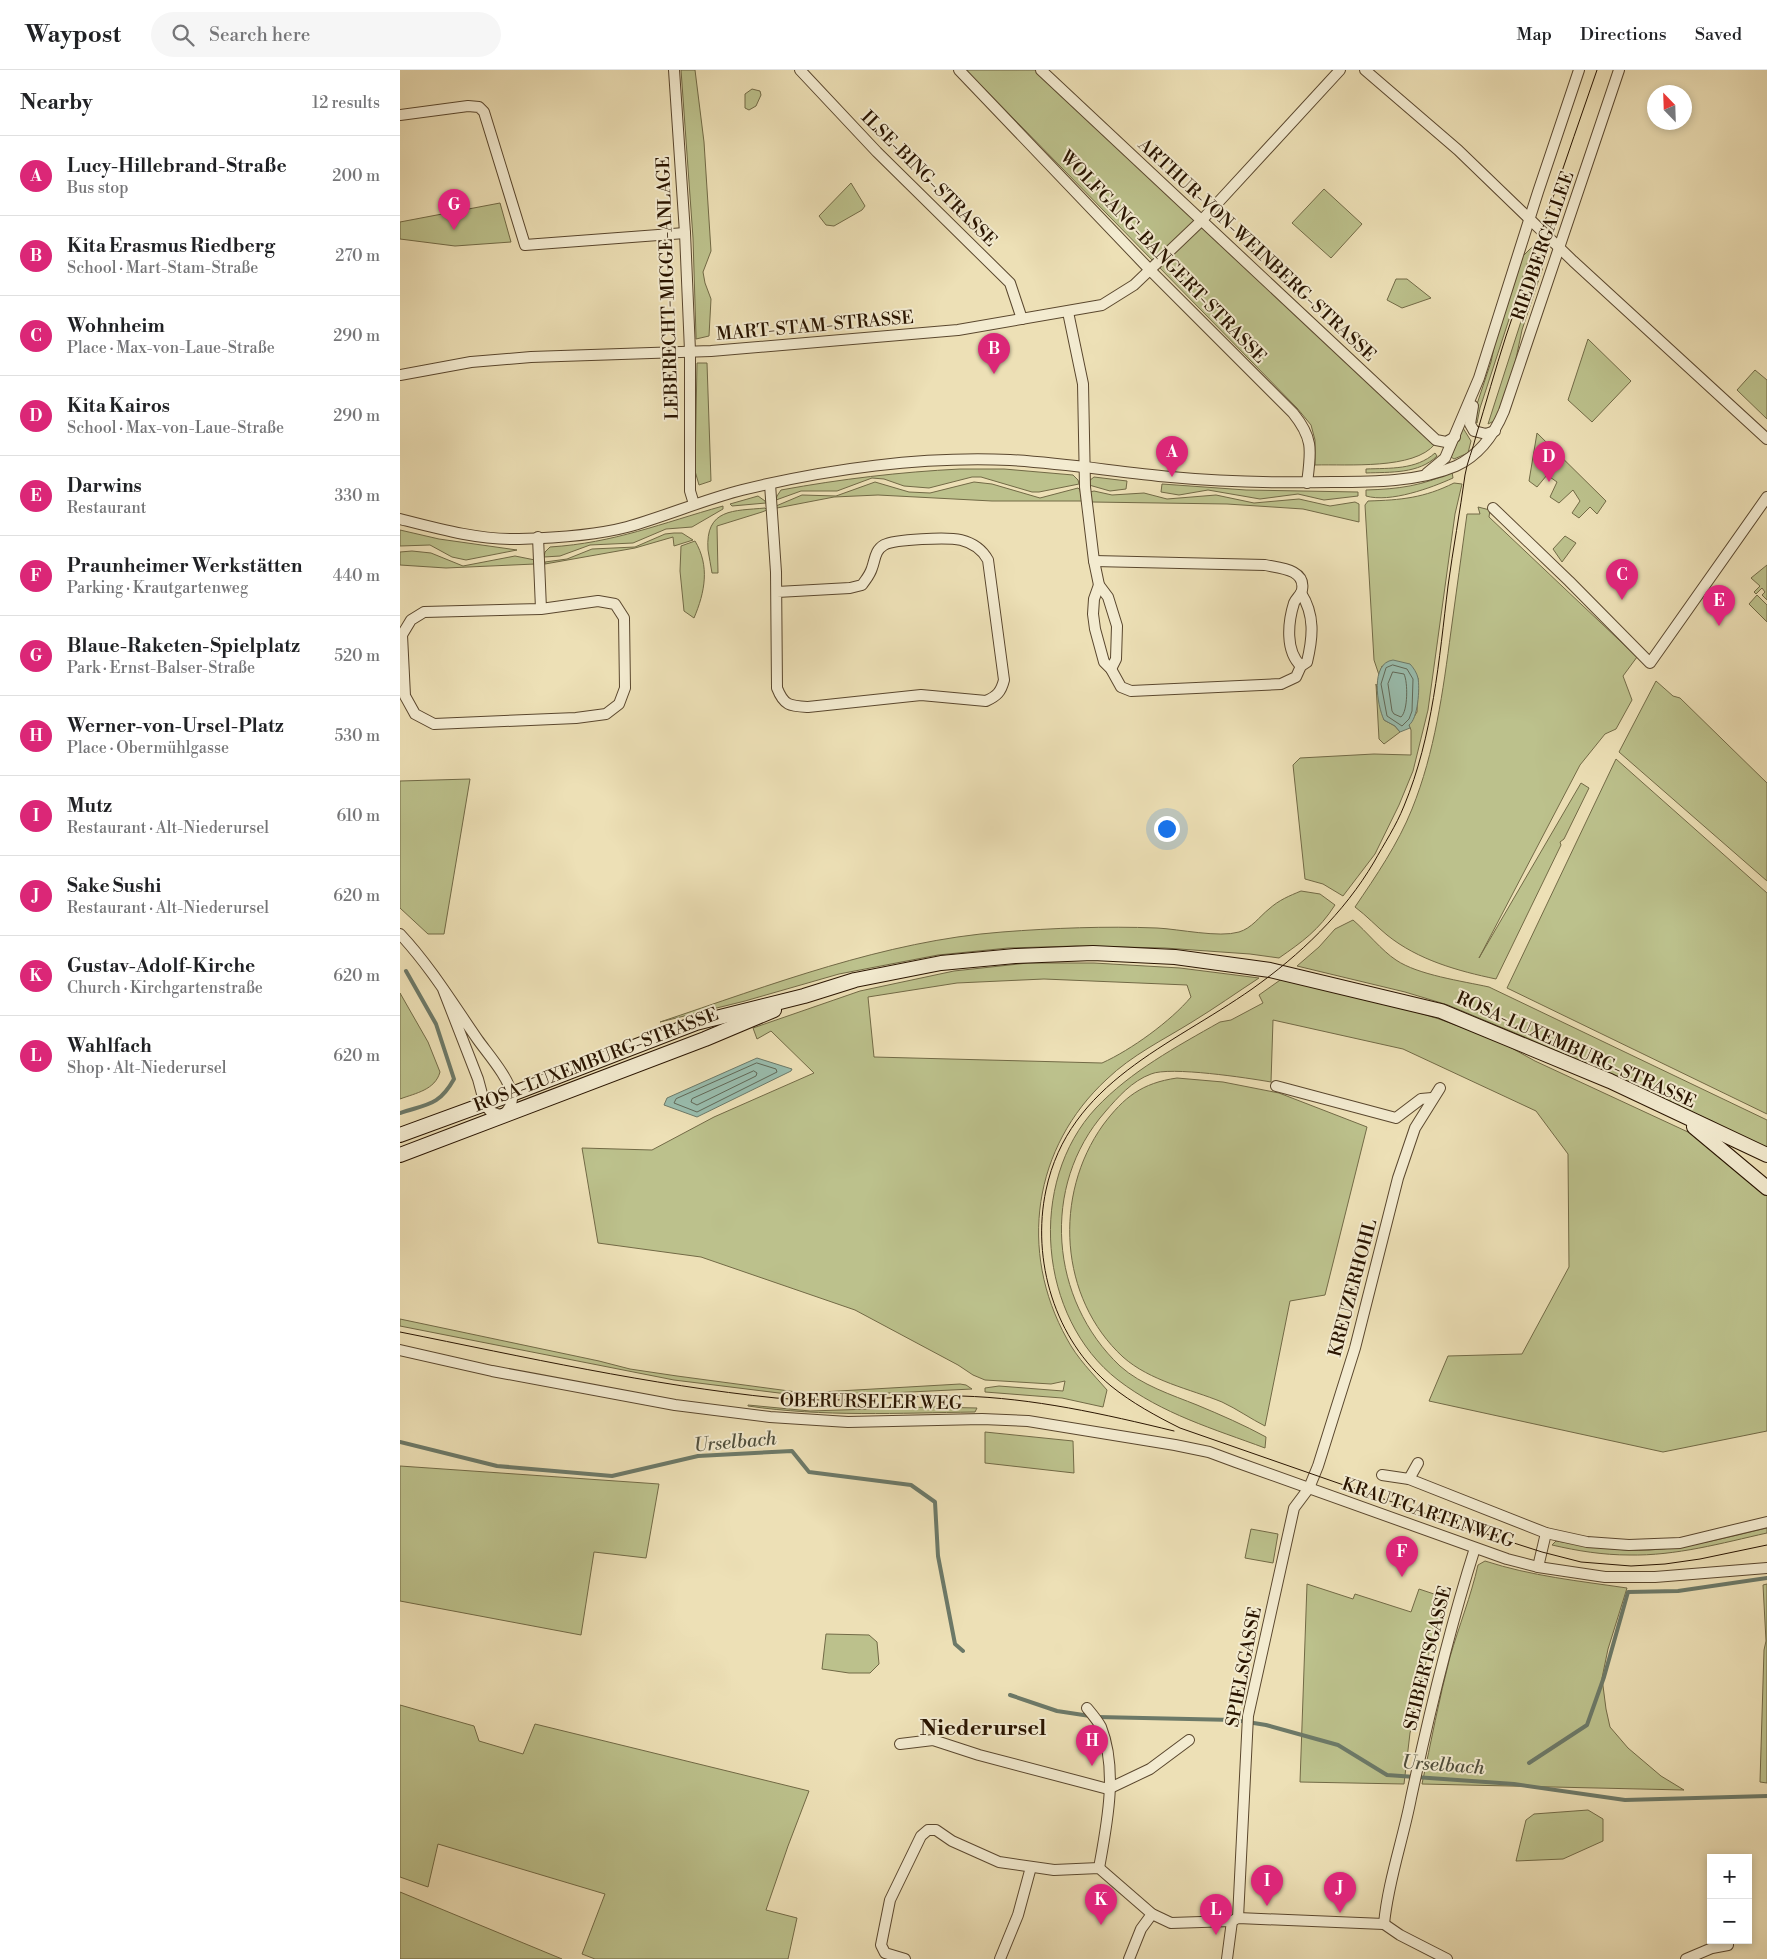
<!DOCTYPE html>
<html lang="en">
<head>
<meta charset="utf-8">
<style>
  body { margin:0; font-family:"Libre Bodoni",serif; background:#f6f6f6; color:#202124 }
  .controls { position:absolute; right:15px; bottom:15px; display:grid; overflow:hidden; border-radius:0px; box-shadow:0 2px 8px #0003 }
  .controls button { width:45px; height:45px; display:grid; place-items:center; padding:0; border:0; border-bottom:1px solid #e0e0e0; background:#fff; color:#202124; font:25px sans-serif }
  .compass { position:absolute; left:1247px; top:15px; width:45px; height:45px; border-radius:50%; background:#fff; box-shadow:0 2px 8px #0003; rotate:337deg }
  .you { position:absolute; left:766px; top:758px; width:18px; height:18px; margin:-12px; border:4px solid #fff; border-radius:50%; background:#1a73e8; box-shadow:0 0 0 8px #1a73e833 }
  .badge { display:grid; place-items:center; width:32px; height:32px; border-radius:50%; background:#db2777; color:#fff; font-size:16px; font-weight:700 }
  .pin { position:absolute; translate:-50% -41px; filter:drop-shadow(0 1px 2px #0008) }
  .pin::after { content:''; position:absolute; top:26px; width:18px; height:15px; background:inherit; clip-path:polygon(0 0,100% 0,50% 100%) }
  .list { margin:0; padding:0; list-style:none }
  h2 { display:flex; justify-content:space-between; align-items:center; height:65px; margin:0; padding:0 20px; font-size:21px }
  h2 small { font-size:16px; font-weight:400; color:#757577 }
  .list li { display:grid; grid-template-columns:32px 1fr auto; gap:15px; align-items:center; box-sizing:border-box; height:80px; padding:0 20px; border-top:1px solid #e0e0e0 }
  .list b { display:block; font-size:19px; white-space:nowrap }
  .list p { margin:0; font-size:16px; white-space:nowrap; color:#757577 }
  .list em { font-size:16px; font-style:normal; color:#757577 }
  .icon { flex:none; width:28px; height:28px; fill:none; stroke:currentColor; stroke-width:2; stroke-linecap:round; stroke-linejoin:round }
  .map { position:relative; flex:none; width:1367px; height:1889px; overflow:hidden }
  header { display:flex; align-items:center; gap:30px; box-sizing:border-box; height:70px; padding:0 25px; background:#fff; border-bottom:1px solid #e0e0e0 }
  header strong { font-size:24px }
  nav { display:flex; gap:28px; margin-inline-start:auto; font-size:18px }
  .search { width:350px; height:45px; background:#f6f6f6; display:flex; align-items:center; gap:12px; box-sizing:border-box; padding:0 18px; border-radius:28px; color:#757577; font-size:19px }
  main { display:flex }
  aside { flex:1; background:#fff }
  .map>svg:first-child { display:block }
</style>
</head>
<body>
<header>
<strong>Waypost</strong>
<div class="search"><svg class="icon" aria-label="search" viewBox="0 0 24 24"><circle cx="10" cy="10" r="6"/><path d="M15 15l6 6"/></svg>Search here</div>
<nav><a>Map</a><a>Directions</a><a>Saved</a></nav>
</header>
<main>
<aside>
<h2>Nearby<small>12 results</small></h2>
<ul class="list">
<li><span class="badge">A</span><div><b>Lucy-Hillebrand-Straße</b><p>Bus stop</p></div><em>200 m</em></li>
<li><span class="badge">B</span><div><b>Kita Erasmus Riedberg</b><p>School · Mart-Stam-Straße</p></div><em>270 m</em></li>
<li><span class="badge">C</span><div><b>Wohnheim</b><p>Place · Max-von-Laue-Straße</p></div><em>290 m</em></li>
<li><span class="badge">D</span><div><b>Kita Kairos</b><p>School · Max-von-Laue-Straße</p></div><em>290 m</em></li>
<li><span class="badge">E</span><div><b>Darwins</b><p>Restaurant</p></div><em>330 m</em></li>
<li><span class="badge">F</span><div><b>Praunheimer Werkstätten</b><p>Parking · Krautgartenweg</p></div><em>440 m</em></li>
<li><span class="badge">G</span><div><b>Blaue-Raketen-Spielplatz</b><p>Park · Ernst-Balser-Straße</p></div><em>520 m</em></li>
<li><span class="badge">H</span><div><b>Werner-von-Ursel-Platz</b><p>Place · Obermühlgasse</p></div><em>530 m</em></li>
<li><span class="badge">I</span><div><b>Mutz</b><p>Restaurant · Alt-Niederursel</p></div><em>610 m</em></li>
<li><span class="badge">J</span><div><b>Sake Sushi</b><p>Restaurant · Alt-Niederursel</p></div><em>620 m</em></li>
<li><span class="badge">K</span><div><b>Gustav-Adolf-Kirche</b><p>Church · Kirchgartenstraße</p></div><em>620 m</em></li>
<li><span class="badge">L</span><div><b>Wahlfach</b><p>Shop · Alt-Niederursel</p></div><em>620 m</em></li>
</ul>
</aside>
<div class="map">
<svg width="1367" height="1889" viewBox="0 0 1367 1889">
  <rect width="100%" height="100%" fill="#ede0b6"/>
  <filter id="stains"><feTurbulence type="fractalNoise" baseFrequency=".004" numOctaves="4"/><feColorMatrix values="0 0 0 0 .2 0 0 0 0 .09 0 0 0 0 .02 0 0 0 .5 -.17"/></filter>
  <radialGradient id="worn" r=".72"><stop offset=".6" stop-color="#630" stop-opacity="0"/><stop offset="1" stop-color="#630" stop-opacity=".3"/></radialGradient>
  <g fill="#bcc18c" stroke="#726a46" fill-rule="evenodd">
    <path d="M281,0h14l9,72 7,109 -8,21 2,11 6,16 -2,37 -13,3v-3l-3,-98z"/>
    <path d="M566,0h69l400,374c-21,26 -87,20 -120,21v-25l-4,-15 -14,-17z"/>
    <path d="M352,19l8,2 1,4 -5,11 -7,4 -4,-2v-14z"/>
    <path d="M451,113l14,23 -3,4 -28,16 -8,-1 -7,-9z"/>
    <path d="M924,119l38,35 -31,34 -39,-35z"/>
    <path d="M100,133l11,39 -56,4 -55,-7v-17z"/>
    <path d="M1133,176l-53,162 -3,15 -3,-4 1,-9 16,-48 6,-29 25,-76z"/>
    <path d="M1144,180v14l-22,66 -8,38 -16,45 -4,8 -6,3z"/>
    <path d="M996,209h11l24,19 -29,10 -15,-8z"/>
    <path d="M1188,269l43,42 -39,41 -24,-22z"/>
    <path d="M297,293h10l4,118 -12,4 -4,-14z"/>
    <path d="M1355,300l12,10v39l-30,-29z"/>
    <path d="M1063,358l8,13 -3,12 -14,6 -3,-2z"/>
    <path d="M1137,363l69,68 -9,13 -7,-7 -11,11 -7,-5 8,-12 -7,-11 -14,13 -9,-6 7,-15 -10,-7 -10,12 -8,-6z"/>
    <path d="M1035,383l2,3c-18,18 -47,16 -71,17v-4c24,-1 50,1 69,-16z"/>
    <path d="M560,399h44l69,6 5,5 1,4 -40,8h-7l-51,-15h-9l-43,11 -25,-2 -20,-7 -12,-1 -35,13h-36l-25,9 1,-4 4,-6c60,-11 119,-18 179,-21z"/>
    <path d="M1052,402l1,6c-22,10 -63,25 -87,18v-6c33,-1 56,-4 86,-18z"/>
    <path d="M694,407l33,4 -1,8 -16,2 -21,-6v-4z"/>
    <path d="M475,412l34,10 21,1 44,-11 18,2 48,14 38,-10 2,2 2,11h-90l-114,-6 -44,2 -57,11 -1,-2 26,-11 34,1z"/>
    <path d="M1054,413l8,1 -7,30 -27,196 -15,61 -14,34 -24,49 -32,42 -20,-12 -18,-5 -12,-114 7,-7 74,-4 37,1v-25l-2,-5 8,-13 1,-34 -36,-12 -3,9 -5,-15 -9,-155 3,-4c33,-1 56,-3 86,-18z"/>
    <path d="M762,414l84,6 112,2v4l-34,4 -26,-6 -38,5 -52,-9 -29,5 -18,-3z"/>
    <path d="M694,421l18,4 32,-2 23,6 49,-4 38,8 45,-4 31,7 25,-4 4,2v18l-56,-13 -76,-5 -135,-2 -2,-10z"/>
    <path d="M358,426l7,5 1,2 -34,3 -2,-2z"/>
    <path d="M323,436v3l-31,18 -26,2 -33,14 -43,2 -30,11 -16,1 1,-5 5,-5c64,-4 112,-24 173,-41z"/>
    <path d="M1078,437l12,3 -1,7 148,140 -14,19 9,24 -16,29 -11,5 -25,31 -101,193 102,-175 8,5 -25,51 -4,3 1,3 -65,134c-38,-8 -78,-19 -109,-44 -11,-9 -20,-19 -32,-28 21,-31 43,-63 57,-98 23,-57 31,-118 39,-178 5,-39 11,-78 16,-117h13z"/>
    <path d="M365,438l2,2 -5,2 -45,14 1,47h-6c-1,-8 -3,-15 -4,-23 -3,-42 26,-39 57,-42z"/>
    <path d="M0,460l39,9 78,11 -51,10 -14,-3 -22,-12 -30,1z"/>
    <path d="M274,463h8l11,7 -19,6 -1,-9 -38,11 -90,16v-2l22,-3 25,-10 43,-2 30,-13z"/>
    <path d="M1165,466l11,7 -14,19 -9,-13z"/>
    <path d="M295,471c15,25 10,51 -1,77l-10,-7 -4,-40 1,-25z"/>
    <path d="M12,481l19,2 32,13 52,-10 20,4v4l-89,4 -46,-3v-13z"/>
    <path d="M1367,495v35l-5,-5 3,-3 -3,-4 -6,6 -2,-2 6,-6 -9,-8z"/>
    <path d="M1357,525l10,10v17l-18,-18z"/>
    <path d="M1256,611l17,15 7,2 87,85v98l-148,-129z"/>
    <path d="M976,614l8,36 11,6 5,6 -16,12 -5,-5z"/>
    <path d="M1216,689l151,134v221l-260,-126z"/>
    <path d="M70,709l-26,155h-16l-28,-26v-127z"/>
    <path d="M901,821l19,3 15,11c-16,25 -33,37 -56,53l-29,-4 -85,-6 -89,-2 -68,2 -70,7 -99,19 -94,27 -85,21c111,-37 224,-81 342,-90 52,-4 103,-6 155,-4 22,1 62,10 82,4 13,-4 20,-15 30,-23 10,-9 20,-13 32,-18z"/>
    <path d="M953,850c13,11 29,31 43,40 22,15 66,21 93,27l278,133v30l-55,-29 -185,-83 -79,-33 -43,-13 -108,-26 22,-19 16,-18z"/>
    <path d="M628,893h66l86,5 79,10c-23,15 -44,30 -67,44 -29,18 -60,33 -85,57 -74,68 -89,172 -40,260 10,19 26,35 40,51l-4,17 -41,-9 -77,-6v-4l14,-2 64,5 2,-10 -14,3 -66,-4 -12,-5 -15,-10 -103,-55 -154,-53 -103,-14 -16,-95 70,2 62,-33 100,-44 -43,-42 -14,8 -4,-11 107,-37 94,-20zM644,909l143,6 4,12c-20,24 -60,53 -89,66l-228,-6 -6,-60 89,-14z"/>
    <path d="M883,908l107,26 49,15 60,22 36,20 168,78 64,51v241l-104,21 -234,-51 19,-45 74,-2 47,-87 -1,-113 -32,-43 -133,-62 -130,-29 -2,62c-23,-4 -101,-16 -120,-8 -19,7 -33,23 -46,38 -65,74 -55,188 15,254 21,19 52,29 77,39 24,10 47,20 69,32l-1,11c-51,-19 -103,-34 -147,-68 -80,-62 -91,-198 -22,-272 35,-37 80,-61 124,-86l11,-2 32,-17 -4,-8z"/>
    <path d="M0,923l28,49 12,30c-5,18 -24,21 -40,27z"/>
    <path d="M777,1008l46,4 56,11 88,34 -42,168 -35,6 -25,125c-14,-7 -28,-17 -43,-24 -32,-13 -72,-21 -99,-45 -64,-59 -70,-162 -20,-232 21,-28 39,-42 74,-47z"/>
    <path d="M0,1249l199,42 31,8 47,7 127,17 156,-9 6,1 6,4 -144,7 -41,-2 -113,-14 -274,-54z"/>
    <path d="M348,1335l62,6 121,-4 46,1 -2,4c-76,1 -152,5 -227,-6z"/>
    <path d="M585,1362l88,9 1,32 -89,-10z"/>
    <path d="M0,1396l259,18 -13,74 -52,-6 -13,83 -181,-34z"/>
    <path d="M1367,1458v5c-45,10 -91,23 -138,22 -26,0 -51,-4 -77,-10l4,-4c27,4 66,11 93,9 40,-2 79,-13 118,-22z"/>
    <path d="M851,1459l27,5 -5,29 -28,-5z"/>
    <path d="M1085,1491c46,15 94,20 142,27l-19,61 -6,29 4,31 4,18 18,21 33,28 23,14 -262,-6c9,-42 17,-85 28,-127 9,-31 21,-61 28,-92z"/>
    <path d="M907,1514l46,15 2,-5 56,18 8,-23 24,8 1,-2 2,4 -21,67 -15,67 -6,51 -104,-2z"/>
    <path d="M1367,1514v199l-7,-1 4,-132 2,-9 -3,-56z"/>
    <path d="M426,1564l43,1 8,7 2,22 -9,9h-21l-27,-4z"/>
    <path d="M0,1635l74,21 5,15 44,13 12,-30 274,67 -21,55 -22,64 31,8 -9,41h-193l-13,-5 23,-60 -167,-50 -10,43 -28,-10z"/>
    <path d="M1188,1740l15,9v22l-40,18 -47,2 10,-41 8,-6z"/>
    <path d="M0,1822l162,67h-162z"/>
  </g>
  <g fill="#99bdae" stroke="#6c7968">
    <path d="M993,590l17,4c3,3 7,9 8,14 2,10 0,41 -9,47l1,3 -10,4 -5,-6 -11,-6c-7,-15 -14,-57 9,-60z"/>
    <path d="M357,988l35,11 -1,2 -94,46 -33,-12 3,-7z"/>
  </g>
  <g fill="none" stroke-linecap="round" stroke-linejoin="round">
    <g stroke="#616857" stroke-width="1">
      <path d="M993,595l14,4 6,10 -1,32 -3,8 -7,7 -15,-10 -6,-32 5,-16z"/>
      <path d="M993,602l11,2c4,8 4,37 -3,43l-7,-3 -2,-3 -4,-27z"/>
      <path d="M357,993l19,6 1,3 -80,40 -23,-9 2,-4z"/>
      <path d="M354,1001l3,2 -1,3 -59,29 -6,-3 1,-3z"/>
    </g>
    <g stroke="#6c7968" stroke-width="4">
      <path d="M0,1043c27,-9 39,-7 54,-34l-18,-55 -30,-53"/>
      <path d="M0,1372l97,24 115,10 86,-20 94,-5 17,21 102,13 24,17 3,54 17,88 8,7"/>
      <path d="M610,1625l47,16 33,5"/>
      <path d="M697,1647l138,3 31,5 72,20 49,30 127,9 111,16 142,-4"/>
      <path d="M1129,1693l58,-38 17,-48 24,-85 50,-1 89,-13"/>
    </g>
    <defs>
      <g id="street">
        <path d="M274,0l11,163 5,118v140l4,13"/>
        <path d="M400,0l77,82 133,131 12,36"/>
        <path d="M559,0l191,200 143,143c21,26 18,38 14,70"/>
        <path d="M641,0l395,370 10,2 9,-5"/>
        <path d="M965,0l93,80 115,111 194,178"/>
        <path d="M0,45l68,-9 11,1 5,5 41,133 160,-12"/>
        <path d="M668,242l15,72 2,103 9,74 5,24 9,12 9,29 -1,33 -5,10"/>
        <path d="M0,305l71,-13 60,-5 180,-6 247,-21 144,-25 32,-20 67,-64 139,-151"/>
        <path d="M1073,336l-3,18 4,7 12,3 9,-3"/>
        <path d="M1027,403l18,-15 34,-80 59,-186 41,-122"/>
        <path d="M370,414l6,88 1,116c7,18 13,18 31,19l113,-12 65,6c11,-5 15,-9 18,-21l-16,-120c-6,-11 -15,-17 -27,-20 -13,-3 -66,-1 -77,5 -9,5 -9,15 -12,23 -2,7 -6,11 -10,17l-12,3 -73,4"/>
        <path d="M1093,438l76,73 81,82 117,-166"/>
        <path d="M0,449c39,10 79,21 119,20 35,-1 74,-3 108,-12 39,-11 76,-27 115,-37 85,-21 181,-34 268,-30 54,3 107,12 161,17 53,5 107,6 161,5 40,0 87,0 124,-16 24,-11 38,-31 48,-55l115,-341"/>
        <path d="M138,467l3,72 -117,3 -13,8 -9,15 3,61 10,18 19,10 142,-6 30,-4 13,-10 6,-16 -1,-70 -9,-14 -17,-3 -57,8"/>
        <path d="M694,491l171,4c14,3 41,4 37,25 -1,5 -6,8 -8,13 -6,19 -9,48 7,63"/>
        <path d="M699,515l-5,14 -1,15 2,15 9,33 7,7 10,18 10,4 150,-7 15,-7 5,-11 6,-4c6,-25 8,-47 -6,-69"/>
        <path d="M0,864c30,32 53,70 78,106 10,14 32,39 34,56 1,8 -4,14 -9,20l-12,-4 -6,-7 -7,-26 -35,-90"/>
        <path d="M876,1016l120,32 25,-19 11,-1"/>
        <path d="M0,1280l92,21 183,34 95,12 78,5 134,-3 46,2 147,24 34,7 27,10 271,97 31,8 67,10h50l112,-9"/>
        <path d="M982,1405l27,4 137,54 41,9 42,3 51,-2 87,-21"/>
        <path d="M1009,1409l9,-16"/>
        <path d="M1138,1497l8,-34"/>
        <path d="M687,1638c5,6 11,13 14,19 17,43 6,97 -2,141"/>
        <path d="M500,1674l33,-4 46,15 129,34 42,-20 39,-29"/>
        <path d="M838,1848l10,-202 46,-208 15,-20 9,-22 37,-118 43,-170 17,-50 25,-40"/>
        <path d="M984,1854c4,-43 19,-84 27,-126 18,-84 38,-168 64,-250"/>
        <path d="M505,1889l-20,-6 -4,-8 9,-45 31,-64 7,-6h8l16,11 47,21 55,8 45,-2 53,46 19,9 61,-2 6,-3 146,6 16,11 47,24"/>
        <path d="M600,1889l18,-44 13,-48"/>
        <path d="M729,1889l12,-30 11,-15"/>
        <path d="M827,1889l5,-38"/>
        <path d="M1286,1889l26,-11 16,-3"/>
      </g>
      <g id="secondary">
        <path d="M1294,1057l73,61"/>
        <path d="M0,1065l112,-41 184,-71 108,-27 51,-16 86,-17 74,-7 78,-3 82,4 95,13 171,41 169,70 157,74"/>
        <path d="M0,1085l305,-116 69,-29"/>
      </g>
    </defs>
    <use href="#street" stroke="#5a472e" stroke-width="12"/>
    <use href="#secondary" stroke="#291400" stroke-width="16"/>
    <use href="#street" stroke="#f3ebd0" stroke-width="10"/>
    <use href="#secondary" stroke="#f3ebd0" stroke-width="14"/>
    <g stroke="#291400" stroke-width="1">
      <path d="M1197,0c-31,89 -61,177 -91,266 -11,34 -20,67 -30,100 -3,13 -9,26 -11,39 -5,37 -12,74 -17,111 -9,74 -15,150 -44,220 -8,20 -20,38 -30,56 -30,51 -74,93 -122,127 -81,57 -183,93 -206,201 -15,70 9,150 65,196 21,17 45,30 69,42l287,100 75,24 39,10 50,4 34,-2 35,-5 67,-14"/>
      <path d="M0,1262c125,25 249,53 376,66 62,6 123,-3 185,-2 72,2 143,18 213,35"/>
    </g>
  </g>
  <g text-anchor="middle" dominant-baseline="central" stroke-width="4" stroke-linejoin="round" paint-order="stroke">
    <g font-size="18" fill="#291400" stroke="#f3ebd0">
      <text transform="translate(529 109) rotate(45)">ILSE-BING-STRASSE</text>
      <text transform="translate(1143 176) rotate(-71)">RIEDBERGALLEE</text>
      <text transform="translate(857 180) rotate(43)">ARTHUR-VON-WEINBERG-STRASSE</text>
      <text transform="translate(763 187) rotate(46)">WOLFGANG-BANGERT-STRASSE</text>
      <text transform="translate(268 218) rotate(-92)">LEBERECHT-MIGGE-ANLAGE</text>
      <text transform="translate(415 256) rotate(-5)">MART-STAM-STRASSE</text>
      <text transform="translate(1176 980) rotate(24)">ROSA-LUXEMBURG-STRASSE</text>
      <text transform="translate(196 990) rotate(-21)">ROSA-LUXEMBURG-STRASSE</text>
      <text transform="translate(953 1218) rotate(-75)">KREUZERHOHL</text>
      <text transform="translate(471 1332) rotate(1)">OBERURSELER WEG</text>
      <text transform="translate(1028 1443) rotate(19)">KRAUTGARTENWEG</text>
      <text transform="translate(1028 1588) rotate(-76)">SEIBERTSGASSE</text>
      <text transform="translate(844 1597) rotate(-79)">SPIELSGASSE</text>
    </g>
    <g font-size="19" font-style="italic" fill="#504f3d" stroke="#f3ebd0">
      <text transform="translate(335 1372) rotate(-5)">Urselbach</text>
      <text transform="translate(1043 1695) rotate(4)">Urselbach</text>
    </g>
    <g font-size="22" font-weight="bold" fill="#291400" stroke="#f3ebd0">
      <text x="583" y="1658">Niederursel</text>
    </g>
  </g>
  <rect width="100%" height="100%" filter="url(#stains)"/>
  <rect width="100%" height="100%" fill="url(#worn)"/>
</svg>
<div class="controls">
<button>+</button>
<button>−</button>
</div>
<svg class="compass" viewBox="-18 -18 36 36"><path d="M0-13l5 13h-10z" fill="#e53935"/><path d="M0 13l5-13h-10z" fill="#757577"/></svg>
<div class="you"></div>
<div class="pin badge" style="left:772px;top:407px">A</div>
<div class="pin badge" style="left:594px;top:304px">B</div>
<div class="pin badge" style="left:1222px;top:530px">C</div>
<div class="pin badge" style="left:1149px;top:412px">D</div>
<div class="pin badge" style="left:1319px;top:556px">E</div>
<div class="pin badge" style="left:1002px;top:1507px">F</div>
<div class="pin badge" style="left:54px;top:160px">G</div>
<div class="pin badge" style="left:692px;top:1696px">H</div>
<div class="pin badge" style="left:867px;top:1836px">I</div>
<div class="pin badge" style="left:940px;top:1843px">J</div>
<div class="pin badge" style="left:701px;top:1855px">K</div>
<div class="pin badge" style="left:816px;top:1865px">L</div>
</div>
</main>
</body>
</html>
